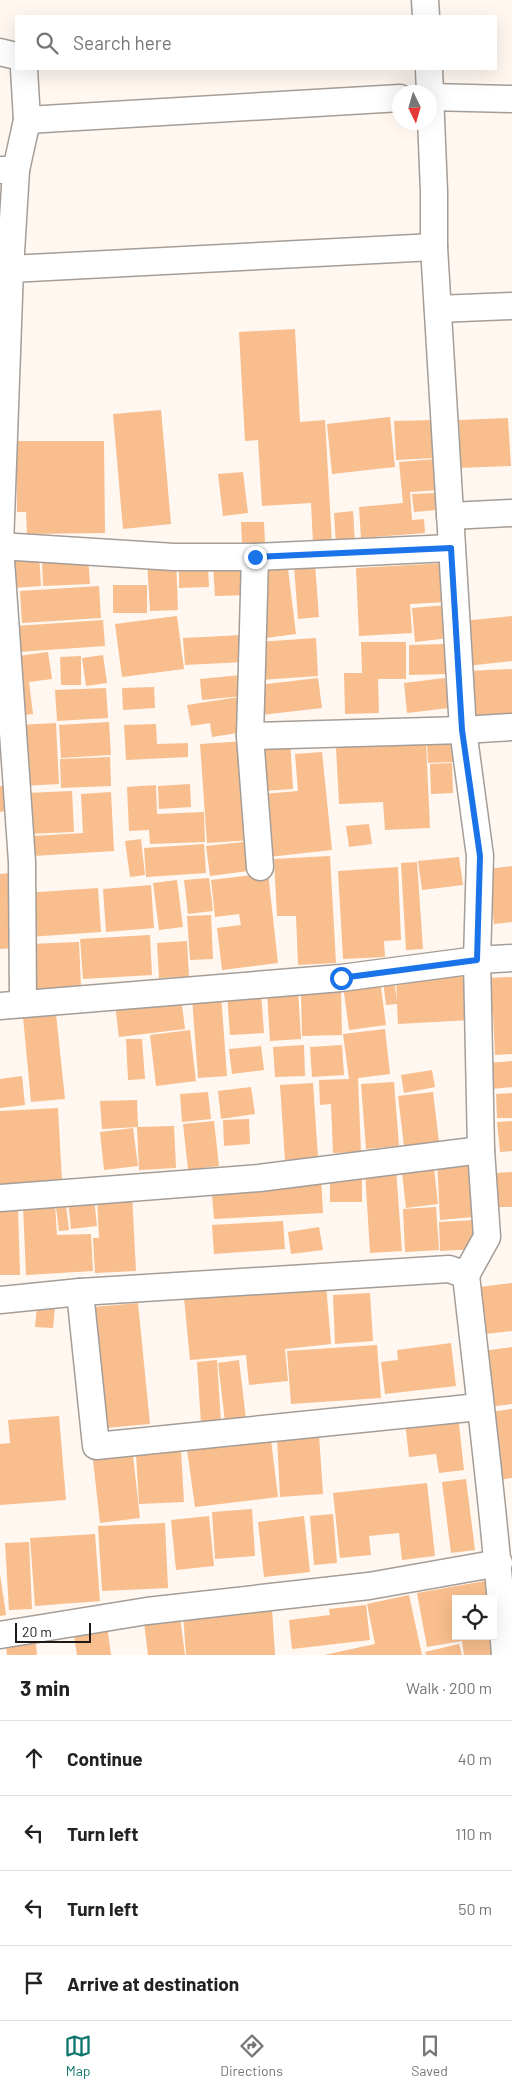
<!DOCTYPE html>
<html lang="en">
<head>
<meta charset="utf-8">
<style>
  body { margin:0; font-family:Barlow,sans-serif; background:#f2f2f2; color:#222 }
  .controls { position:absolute; right:15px; bottom:15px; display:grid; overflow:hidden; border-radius:0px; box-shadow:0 5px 20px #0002 }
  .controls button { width:45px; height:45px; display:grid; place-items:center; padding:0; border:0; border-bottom:1px solid #e0e0e0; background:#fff; color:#222; font:25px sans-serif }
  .compass { position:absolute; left:392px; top:85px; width:45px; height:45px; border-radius:50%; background:#fff; box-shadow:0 5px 20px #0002; rotate:175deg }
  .scale { position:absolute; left:15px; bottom:12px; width:76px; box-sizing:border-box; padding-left:5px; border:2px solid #1c1917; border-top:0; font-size:14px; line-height:18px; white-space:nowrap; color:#1c1917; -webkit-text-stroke:4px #fff; paint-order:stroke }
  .stop { position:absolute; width:15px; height:15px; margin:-11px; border:4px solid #1a73e8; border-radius:50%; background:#fff }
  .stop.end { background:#1a73e8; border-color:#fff; box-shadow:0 1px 5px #0008 }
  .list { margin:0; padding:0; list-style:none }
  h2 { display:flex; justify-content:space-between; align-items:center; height:65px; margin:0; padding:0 20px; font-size:21px }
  h2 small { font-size:16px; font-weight:400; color:#767676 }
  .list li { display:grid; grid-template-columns:32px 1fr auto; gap:15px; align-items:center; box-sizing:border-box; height:75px; padding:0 20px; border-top:1px solid #e0e0e0 }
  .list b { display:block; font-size:19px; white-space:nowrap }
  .list em { font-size:16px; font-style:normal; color:#767676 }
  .icon { flex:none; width:28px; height:28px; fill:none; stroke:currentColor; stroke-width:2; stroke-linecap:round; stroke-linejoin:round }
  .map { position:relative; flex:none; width:512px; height:1655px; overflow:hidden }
  .search { position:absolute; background:#fff; box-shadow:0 5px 20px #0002; left:15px; right:15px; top:15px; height:55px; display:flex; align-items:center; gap:12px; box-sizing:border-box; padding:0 18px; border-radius:0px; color:#767676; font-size:19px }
  .sheet { height:365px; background:#fff }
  nav { display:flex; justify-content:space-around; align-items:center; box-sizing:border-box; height:70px; border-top:1px solid #e0e0e0; background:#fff; font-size:14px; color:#767676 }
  nav a { display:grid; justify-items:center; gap:2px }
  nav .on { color:#0f766e }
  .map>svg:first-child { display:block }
</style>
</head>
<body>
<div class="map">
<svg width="512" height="1655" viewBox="0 0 512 1655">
  <rect width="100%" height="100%" fill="#fff7f0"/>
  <g fill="#f8be8e">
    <path d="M295,329l5,93 25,-2 7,123 -19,1 -2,-41 -49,3 -4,-66 -13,1 -6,-109z"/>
    <path d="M161,410l10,114 -48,5 -10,-115z"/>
    <path d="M390,417l5,50 -63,7 -5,-50z"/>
    <path d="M508,418l3,48 -55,2 -1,-22h5l-1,-26z"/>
    <path d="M434,420l1,38 -39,2 -2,-39z"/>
    <path d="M16,441h88l1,92 -78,1 -1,-22h-9z"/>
    <path d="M436,459l3,31 -29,2 2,28 12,-1 1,14 -64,5 -2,-31 44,-4 -4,-41z"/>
    <path d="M243,472l5,41 -25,3 -5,-42z"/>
    <path d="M436,493l1,17 -23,2 -2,-18z"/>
    <path d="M353,511l2,33 -19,1 -2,-32z"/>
    <path d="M241,522h23l1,21h-23z"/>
    <path d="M39,554l2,32 -28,2 -2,-32z"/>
    <path d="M88,557l2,27 -47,2 -1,-27z"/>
    <path d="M176,559l2,51 -28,1 -3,-50z"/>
    <path d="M287,561l9,73 -30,4 -9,-74z"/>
    <path d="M249,563l1,32 -35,1 -2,-32z"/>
    <path d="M446,563l2,39 -38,2 2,29 -53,3 -3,-68z"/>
    <path d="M315,564l4,53 -21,2 -4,-53z"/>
    <path d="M208,567l1,20 -30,1v-20z"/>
    <rect x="113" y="585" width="34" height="28"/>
    <path d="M99,586l2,32 -79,5 -2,-32z"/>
    <path d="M446,605l3,33 -34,4 -3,-34z"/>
    <path d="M177,616l7,53 -62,8 -7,-53z"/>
    <path d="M512,616v45l-46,5 -4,-45z"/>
    <path d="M103,620l2,26 -87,6 -2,-26z"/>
    <path d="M243,635l1,27 -59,3 -2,-27z"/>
    <path d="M316,638l2,38 -58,4 -2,-38z"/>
    <path d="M361,642h45v37h-28l1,34 -34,1 -1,-41h18z"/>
    <path d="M447,644l1,30 -39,1v-30z"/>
    <path d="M48,652l4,27 -23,3 4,32 -15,2 -8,-59z"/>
    <path d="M103,655l4,28 -21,3 -4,-28z"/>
    <path d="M81,656v29h-20l-1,-28z"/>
    <path d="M512,669v48l-42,2 -3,-48z"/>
    <path d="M241,675l2,21 -41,4 -2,-21z"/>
    <path d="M318,678l4,30 -61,7 -3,-30z"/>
    <path d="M445,678l4,30 -42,5 -3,-30z"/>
    <path d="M154,687l1,21 -32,2 -1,-22z"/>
    <path d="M106,688l2,30 -51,3 -2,-31z"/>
    <path d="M239,697l5,35 -32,5 -2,-14 -19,3 -4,-21z"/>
    <path d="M109,722l2,33 -50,3 -2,-33z"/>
    <path d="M56,723l3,61 -37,2 -3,-61z"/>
    <path d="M156,724l1,20 31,-1v14l-62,3 -2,-35z"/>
    <path d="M245,741l7,99 -45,3 -7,-99z"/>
    <path d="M290,741l3,48 -30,2 -3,-48z"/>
    <path d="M453,741l1,21 -26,1 -1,-20z"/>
    <path d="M426,742l4,86 -45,2 -2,-28 -44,2 -3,-57z"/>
    <path d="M322,752l10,98 -63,7 -6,-63 35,-3 -3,-37z"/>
    <path d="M110,757l1,29 -50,2 -1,-29z"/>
    <path d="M452,763l1,30 -22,1 -1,-30z"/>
    <path d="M190,784l1,23 -32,2 -1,-23z"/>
    <path d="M9,785l3,25 -12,2v-26z"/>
    <path d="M156,785l1,29 47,-2 1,30 -55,2 -1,-14 -20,1 -2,-44z"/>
    <path d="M72,791l2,41 -46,2 -2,-41z"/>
    <path d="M111,792l3,59 -81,5 -1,-20 51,-3 -2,-39z"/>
    <path d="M369,824l3,20 -23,3 -3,-21z"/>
    <path d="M141,839l4,36 -15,2 -5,-36z"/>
    <path d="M252,841l4,29 -46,6 -4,-30z"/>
    <path d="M204,844l2,29 -60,4 -2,-29z"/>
    <path d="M330,856l6,107 -38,2 -2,-49h-19l-3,-57z"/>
    <path d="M459,857l4,28 -41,5 -4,-29z"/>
    <path d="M417,862l6,87 -17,1 -5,-87z"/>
    <path d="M512,866v56l-18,2 -6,-55z"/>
    <path d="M398,867l3,73 -17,1 1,16 -42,2 -5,-88z"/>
    <path d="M10,873l3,75 -13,1v-75z"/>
    <path d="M268,873l10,90 -56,7 -5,-42 24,-3 -2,-11 -24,3 -4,-37z"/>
    <path d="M209,878l4,33 -25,3 -4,-34z"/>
    <path d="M177,880l6,47 -24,3 -6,-47z"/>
    <path d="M151,885l3,43 -48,4 -3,-43z"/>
    <path d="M98,888l3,44 -73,5 -3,-44z"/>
    <path d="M211,915l2,44 -23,1 -3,-44z"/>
    <path d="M150,935l2,40 -69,4 -3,-40z"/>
    <path d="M187,941l2,36 -30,1 -2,-35z"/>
    <path d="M79,942l2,44 -49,3 -2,-45z"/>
    <path d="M468,973l2,47 -72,4 -1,-20 -11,1 -3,-24 11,-1 3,21 -1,-24z"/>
    <path d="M512,977v77l-17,1 -2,-40h-6l-2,-37z"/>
    <path d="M380,980l6,45 -37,5 -6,-45z"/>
    <path d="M298,990l3,49 -31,2 -3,-49z"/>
    <path d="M261,992l3,41 -34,2 -3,-40z"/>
    <path d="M341,992l1,43 -40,1 -1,-43z"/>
    <path d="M221,995l6,81 -29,2 -6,-80z"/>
    <path d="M181,997l4,32 -66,8 -4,-32z"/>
    <path d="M56,1014l9,85 -34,3 -8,-85z"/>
    <path d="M385,1029l5,45 -32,4 3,74 -28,1 -2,-49 -11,1 -1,-25 30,-1 -6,-45z"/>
    <path d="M190,1030l6,51 -40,5 -6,-51z"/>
    <path d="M126,1039h16l3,40 -17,1z"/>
    <path d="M304,1045l1,31 -30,1 -2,-30z"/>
    <path d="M342,1045l2,30 -32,2 -2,-30z"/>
    <path d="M261,1046l3,24 -32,4 -3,-25z"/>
    <path d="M512,1061v26l-21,2 -3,-26z"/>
    <path d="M432,1070l3,17 -31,6 -3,-18z"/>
    <path d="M22,1076l3,29 -25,3v-29z"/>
    <path d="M394,1082l5,64 -33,3 -5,-65z"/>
    <path d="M313,1083l5,75 -33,2 -5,-75z"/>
    <path d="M251,1087l4,27 -34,5 -3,-28z"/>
    <path d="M208,1092l3,27 -29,3 -2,-28z"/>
    <path d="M433,1092l6,50 -35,4 -6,-50z"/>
    <path d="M512,1093v25h-15l-1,-24z"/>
    <path d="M137,1100l1,27 -36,2 -2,-28z"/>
    <path d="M58,1108l4,73 -62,4v-74z"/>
    <path d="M249,1119l1,25 -26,2 -1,-26z"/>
    <path d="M214,1121l5,45 -31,4 -5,-46z"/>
    <path d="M512,1121v30l-12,1 -3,-30z"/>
    <path d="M174,1126l2,42 -37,2 -2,-43z"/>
    <path d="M133,1128l5,38 -34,4 -4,-38z"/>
    <path d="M471,1157l3,60 -34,3 -3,-60z"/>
    <path d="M433,1159l5,45 -32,4 -5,-45z"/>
    <path d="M396,1169l6,82 -32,2 -5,-82z"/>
    <path d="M512,1172v35h-16l-1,-34z"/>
    <rect x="330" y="1174" width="32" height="28"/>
    <path d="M321,1176l2,37 -109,6 -3,-36z"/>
    <path d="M132,1194l4,77 -41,2 -2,-35h6l-2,-42z"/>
    <path d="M94,1198l3,28 -26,3 -3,-29z"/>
    <path d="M55,1204l2,31 34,-1 2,37 -67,4 -3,-69z"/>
    <path d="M66,1205l3,25 -10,1 -3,-24z"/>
    <path d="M0,1207h18l2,68h-20z"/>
    <path d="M436,1207l3,43 -34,2 -2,-43z"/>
    <path d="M474,1220l2,29 -36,2 -1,-29z"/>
    <path d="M283,1221l2,28 -71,5 -2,-29z"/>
    <path d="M319,1227l4,23 -32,4 -3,-22z"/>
    <path d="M512,1283v48l-27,3 -6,-47z"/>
    <path d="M326,1284l5,60 -46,5 3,32 -39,4 -3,-30 -56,5 -6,-62z"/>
    <path d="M370,1293l3,48 -38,3 -2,-49z"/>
    <path d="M138,1303l12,121 -45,4 -12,-121z"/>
    <path d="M37,1305l18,2 -2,21 -18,-1z"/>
    <path d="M451,1343l5,43 -71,8 -4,-32 17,-2 -1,-10z"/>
    <path d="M377,1345l4,53 -90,6 -4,-53z"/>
    <path d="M512,1347v57l-23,3 -6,-56z"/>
    <path d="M217,1360l4,63 -20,1 -4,-62z"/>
    <path d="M239,1360l7,59 -21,3 -7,-59z"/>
    <path d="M512,1409v69l-14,2 -8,-68z"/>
    <path d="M458,1415l6,55 -25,3 -3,-19 -27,3 -4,-35z"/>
    <path d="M59,1416l7,84 -66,5v-61l10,-1 -2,-23z"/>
    <path d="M319,1435l4,59 -43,3 -3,-60z"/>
    <path d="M271,1440l7,57 -83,10 -8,-57z"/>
    <path d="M181,1451l3,51 -45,2 -3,-50z"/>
    <path d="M133,1456l7,62 -40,5 -7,-63z"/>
    <path d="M466,1479l9,71 -24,3 -9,-71z"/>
    <path d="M427,1483l8,73 -33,4 -3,-27 -30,3 2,19 -31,3 -7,-65z"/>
    <path d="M252,1509l3,47 -40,3 -3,-47z"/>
    <path d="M333,1514l4,49 -23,2 -4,-49z"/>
    <path d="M209,1516l5,50 -38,4 -5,-50z"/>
    <path d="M304,1516l6,56 -46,5 -6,-55z"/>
    <path d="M165,1523l3,65 -66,3 -4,-65z"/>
    <path d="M95,1534l5,67 -65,5 -5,-68z"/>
    <path d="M29,1542l3,67 -23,1 -4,-67z"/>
    <path d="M0,1574l6,41 -6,1z"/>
    <path d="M485,1581l4,18h-33v37h37l5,19h-34l-2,-14 -35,6 -10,-54z"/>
    <path d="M409,1595l13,60h-98l51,-11 -8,-40z"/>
    <path d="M366,1605l4,35 -78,9 -3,-29 41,-5 -1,-6z"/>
    <path d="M272,1608l3,47h-89l-3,-41z"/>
    <path d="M179,1610l6,45h-37l-5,-41z"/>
    <path d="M107,1625l4,30h-34l-4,-25z"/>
    <path d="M36,1644l1,11h-30l-1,-9z"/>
    <path d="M459,1644l3,11h-36l-1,-3z"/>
  </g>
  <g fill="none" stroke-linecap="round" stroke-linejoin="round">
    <defs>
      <g id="minor">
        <path d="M425,0l1,16"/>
        <path d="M0,52l16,4"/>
        <path d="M24,69l3,51"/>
        <path d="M429,69l5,123v55l29,483 17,126 -3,104 4,190 6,87 -21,38"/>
        <path d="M430,97l82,2"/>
        <path d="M0,170h16l11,-50 373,-22"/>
        <path d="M10,269l6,-99"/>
        <path d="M438,309l74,-3"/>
        <path d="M450,516l62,-3"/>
        <path d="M0,546l174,11h81l196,-9"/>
        <path d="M255,557l-5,179 10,131"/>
        <path d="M250,736l213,-6 49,-3"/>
        <path d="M23,1004l-1,-142 -22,-316 10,-277 424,-22"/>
        <path d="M0,1006l341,-28 136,-18 35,-2"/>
        <path d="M0,1198l259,-20 222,-28"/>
        <path d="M80,1292l16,154 383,-39"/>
        <path d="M0,1300l80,-8 369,-23 17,6c14,127 30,253 39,380"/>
        <path d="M0,1635l147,-24 222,-25 130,-23"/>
      </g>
    </defs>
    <use href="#minor" stroke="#a59d97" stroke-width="29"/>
    <use href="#minor" stroke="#fff" stroke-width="26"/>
  </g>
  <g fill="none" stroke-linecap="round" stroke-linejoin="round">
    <path stroke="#1a73e8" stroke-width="6" d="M255,557l196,-9 11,182 18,126 -3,104 -136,18"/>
  </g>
</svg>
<div class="controls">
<button><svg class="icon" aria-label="locate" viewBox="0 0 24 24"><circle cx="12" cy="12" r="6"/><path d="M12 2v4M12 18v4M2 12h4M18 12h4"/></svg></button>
</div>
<svg class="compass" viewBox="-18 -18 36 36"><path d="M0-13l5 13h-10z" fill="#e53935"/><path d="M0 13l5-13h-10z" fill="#767676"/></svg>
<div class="scale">20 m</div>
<div class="stop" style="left:341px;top:978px"></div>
<div class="stop end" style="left:255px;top:557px"></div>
<div class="search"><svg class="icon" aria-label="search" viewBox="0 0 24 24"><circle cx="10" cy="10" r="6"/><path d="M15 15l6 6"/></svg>Search here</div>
</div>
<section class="sheet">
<h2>3 min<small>Walk · 200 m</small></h2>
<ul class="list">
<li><svg class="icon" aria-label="ahead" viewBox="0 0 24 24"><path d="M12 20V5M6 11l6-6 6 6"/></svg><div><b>Continue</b></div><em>40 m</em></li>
<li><svg class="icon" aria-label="left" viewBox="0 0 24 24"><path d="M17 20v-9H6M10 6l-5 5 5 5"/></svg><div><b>Turn left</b></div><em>110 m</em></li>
<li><svg class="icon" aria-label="left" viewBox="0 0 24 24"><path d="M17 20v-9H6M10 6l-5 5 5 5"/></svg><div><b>Turn left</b></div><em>50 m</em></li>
<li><svg class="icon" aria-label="arrive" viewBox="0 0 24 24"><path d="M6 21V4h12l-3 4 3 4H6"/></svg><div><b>Arrive at destination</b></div></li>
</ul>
</section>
<nav>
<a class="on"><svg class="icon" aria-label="map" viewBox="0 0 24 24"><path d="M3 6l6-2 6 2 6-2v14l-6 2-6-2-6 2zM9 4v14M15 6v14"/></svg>Map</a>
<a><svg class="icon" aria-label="directions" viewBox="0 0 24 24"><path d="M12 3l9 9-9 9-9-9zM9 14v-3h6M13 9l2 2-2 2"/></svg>Directions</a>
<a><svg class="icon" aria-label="saved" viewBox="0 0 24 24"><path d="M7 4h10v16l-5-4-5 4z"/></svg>Saved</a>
</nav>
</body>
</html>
